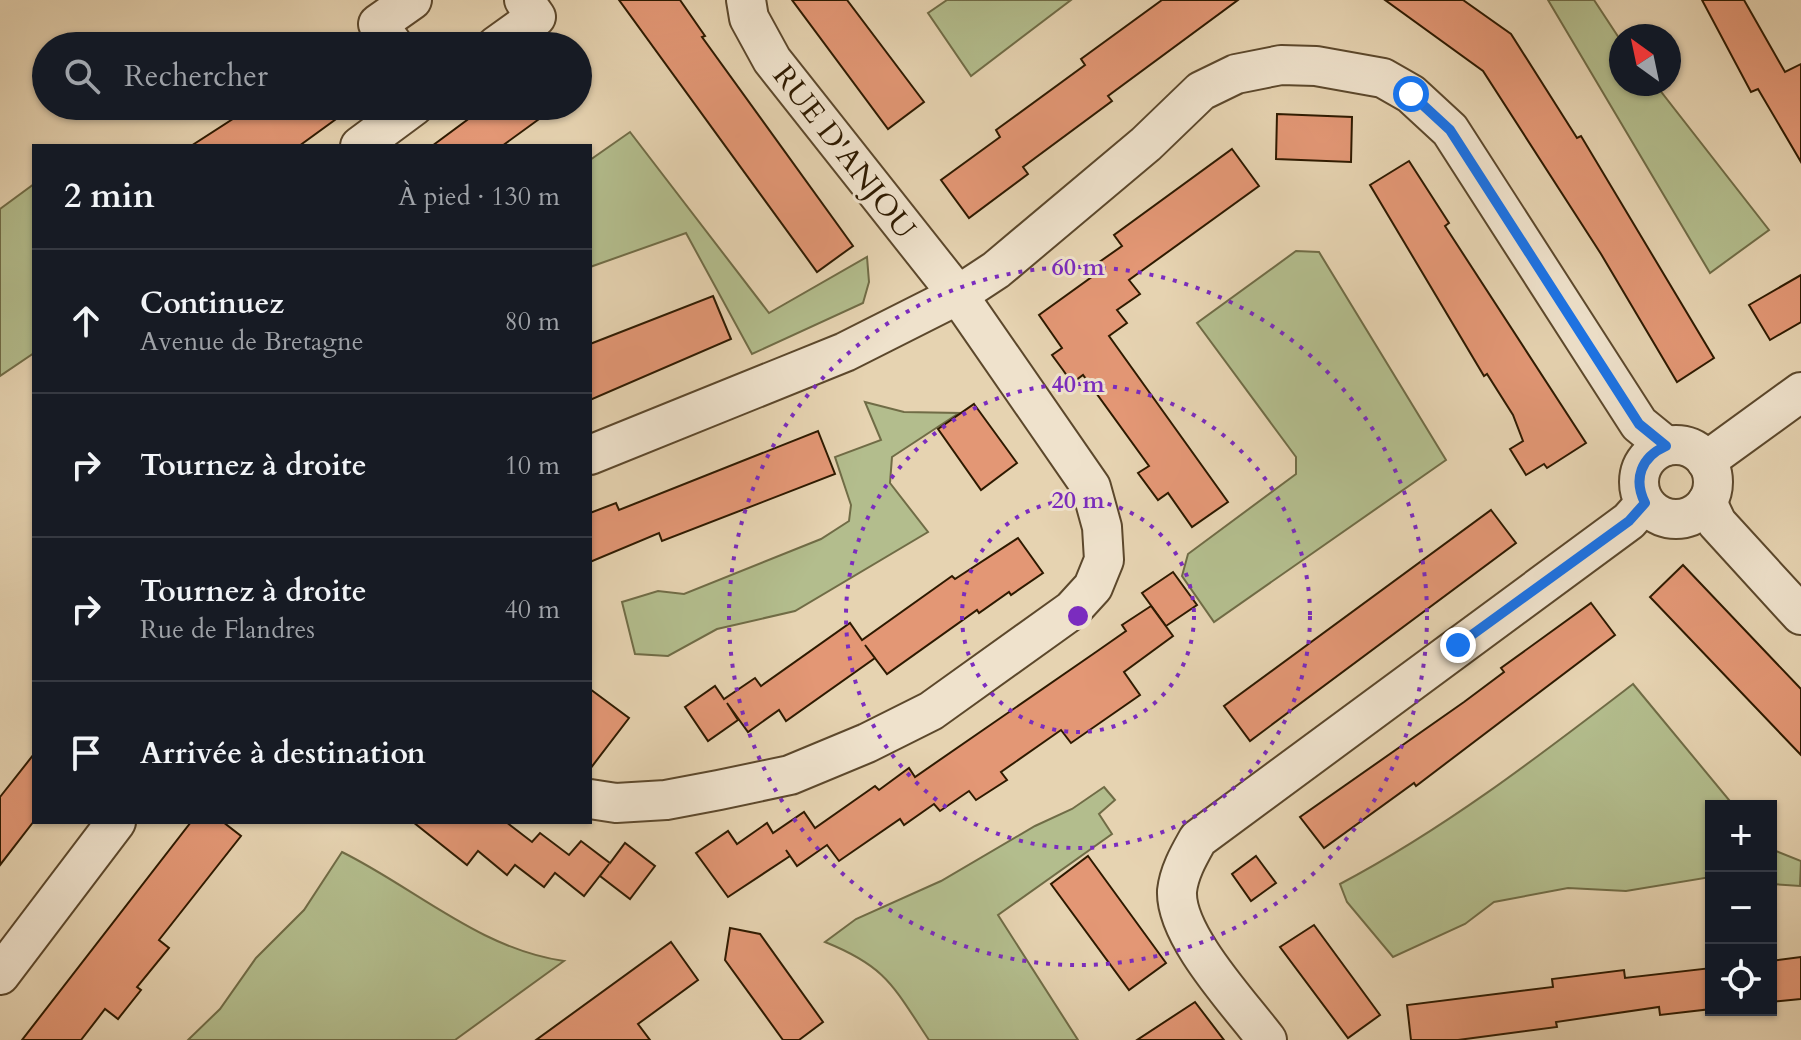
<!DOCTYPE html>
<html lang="fr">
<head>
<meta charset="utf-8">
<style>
  body { margin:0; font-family:Cardo,serif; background:#20242c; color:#f1f3f6 }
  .controls { position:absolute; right:24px; bottom:24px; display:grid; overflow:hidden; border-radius:0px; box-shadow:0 2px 6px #0004 }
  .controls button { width:72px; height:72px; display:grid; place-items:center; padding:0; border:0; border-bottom:2px solid #363941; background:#171b24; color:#f1f3f6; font:40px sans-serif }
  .compass { position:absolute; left:1609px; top:24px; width:72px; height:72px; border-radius:50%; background:#171b24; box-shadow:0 2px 6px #0004; rotate:327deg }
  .stop { position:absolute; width:24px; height:24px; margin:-18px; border:6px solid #1a73e8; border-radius:50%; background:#fff }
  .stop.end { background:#1a73e8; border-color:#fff; box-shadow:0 2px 8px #0008 }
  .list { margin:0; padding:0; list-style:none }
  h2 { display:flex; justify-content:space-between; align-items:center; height:104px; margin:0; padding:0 32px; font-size:34px }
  h2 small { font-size:26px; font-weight:400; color:#9ea1a6 }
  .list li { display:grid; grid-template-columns:52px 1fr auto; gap:24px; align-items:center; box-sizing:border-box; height:144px; padding:0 32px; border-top:2px solid #363941 }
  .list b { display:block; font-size:30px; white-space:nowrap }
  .list p { margin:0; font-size:26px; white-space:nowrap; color:#9ea1a6 }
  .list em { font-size:26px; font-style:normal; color:#9ea1a6 }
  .icon { flex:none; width:44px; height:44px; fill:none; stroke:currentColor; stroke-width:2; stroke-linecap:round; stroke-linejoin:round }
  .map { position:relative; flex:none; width:1801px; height:1040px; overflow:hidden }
  .search { position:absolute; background:#171b24; box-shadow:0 2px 6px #0004; left:32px; top:32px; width:560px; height:88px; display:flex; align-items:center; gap:20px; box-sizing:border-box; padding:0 28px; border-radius:44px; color:#9ea1a6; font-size:30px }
  .panel { position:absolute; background:#171b24; box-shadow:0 2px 6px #0004; left:32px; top:144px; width:560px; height:680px; border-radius:0px }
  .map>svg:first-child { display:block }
</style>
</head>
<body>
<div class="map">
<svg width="1801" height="1040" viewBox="0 0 1801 1040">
  <rect width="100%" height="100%" fill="#e6d3b1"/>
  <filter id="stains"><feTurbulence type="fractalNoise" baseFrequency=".0025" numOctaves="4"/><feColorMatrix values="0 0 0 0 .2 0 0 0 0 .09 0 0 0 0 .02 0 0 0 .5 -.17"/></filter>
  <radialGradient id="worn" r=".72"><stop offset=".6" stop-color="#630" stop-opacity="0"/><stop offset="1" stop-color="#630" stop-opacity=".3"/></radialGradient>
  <g fill="#b3bd8d" stroke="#706c46" stroke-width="2">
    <path d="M947,0h124l-100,76 -43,-63z"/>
    <path d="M1548,0h46l27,41v43h34l114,146 -59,43z"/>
    <path d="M630,132l139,181 98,-56 2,25 -6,21 -111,51 -66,-121 -96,34v-107z"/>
    <path d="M34,184v169l-34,23v-167z"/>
    <path d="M1296,251l23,1 127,208 -232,162 -32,-46 6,-22 108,-80v-17l-99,-134z"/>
    <path d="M865,402l39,10 55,1 -67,44 -2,26 38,49 -133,79 -78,18 -49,27 -33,-2 -13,-52 36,-11 26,3 137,-55 28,-18 2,-16 -16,-48 46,-17z"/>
    <path d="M1633,684l101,122h-23v71l-85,14 -58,-3 -74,14 -29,22 -72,33 -46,-55 -7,-18c106,-56 199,-128 293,-200z"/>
    <path d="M1104,787l11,13 -16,14 13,20 -114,81 80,125h-149c-36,-54 -42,-73 -104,-98l31,-23 85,-38 94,-55 37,-17z"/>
    <path d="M1771,849l30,12 -1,25 -29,-2z"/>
    <path d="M342,852c73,36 138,97 222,109l-109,79h-267l32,-31 36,-51 48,-48z"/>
  </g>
  <g fill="#e39775" stroke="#2e1a00" stroke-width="2">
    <path d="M619,0h61l25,36 -3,1 151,209 -36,26z"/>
    <path d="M792,0h55l77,102 -36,27z"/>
    <path d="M1162,0h76l-130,96 4,5 -89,66 5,7 -59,44 -28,-38 59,-43 -4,-7 89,-65 -4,-6z"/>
    <path d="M1385,0h78l48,34 66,104 4,-2 133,222 -37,24 -76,-128 -118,-183z"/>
    <path d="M1702,0h42l41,72 16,-8v98l-43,-73 -7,3z"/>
    <path d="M253,106h101l-55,40h-108z"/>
    <path d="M486,106h71l-55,40h-70z"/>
    <path d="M1277,114l75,3 -1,45 -75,-3z"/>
    <path d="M1232,149l27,37 -130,94 11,14 -23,16 10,13 -18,13 119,166 -36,25 -24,-34 -10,7 -20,-27 11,-7 -66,-91 -11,8 -9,-13 -11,-15 10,-7 -23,-33 54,-39 -5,-6 34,-24 -8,-11z"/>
    <path d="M1409,161l40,62 -4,3 141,217 -39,25 -3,-4 -18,11 -16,-26 13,-8 -10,-26 -26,-41 -3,2 -114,-191z"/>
    <path d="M1801,275v47l-31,18 -21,-35z"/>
    <path d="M713,296l18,43 -141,61v-56z"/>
    <path d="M974,404l43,59 -36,27 -43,-61z"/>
    <path d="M818,431l17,43 -173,67 -3,-8 -69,29v-49l26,-10 3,7z"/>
    <path d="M1491,510l25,33 -266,198 -26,-35z"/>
    <path d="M1018,538l25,35 -32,22 -2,-3 -30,21 -2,-3 -90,64 -22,-29 10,13 -89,63 -7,-11 -31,22 -21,-29 11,17 -30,21 -23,-34 30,-21 9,13 31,-21 6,8 89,-63 12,17 90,-64 3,3z"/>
    <path d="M1683,565l118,124v66l-151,-158z"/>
    <path d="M1173,572l24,33 -31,21 -24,-33z"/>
    <path d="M1591,603l24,32 -199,151 -2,-3 -90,65 -24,-31 164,-115 40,-30 -3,-4z"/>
    <path d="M1151,606l22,30 -49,36 16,23 -69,48 -10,-13 -60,42 6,8 -31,20 -7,-9 -29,20 -6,-7 -30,21 -4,-6 -61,42 -12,-16 -30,21 -11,-16 4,6 -62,41 -32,-44 32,-22 9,13 30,-21 6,10 31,-21 11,16 60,-42 4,4 30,-22 6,9 181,-125 30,-21 -4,-6z"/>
    <path d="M590,689l39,29 -39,51z"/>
    <path d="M34,754v67l-34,44v-68z"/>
    <path d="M191,822h32l18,14 -82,104 10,8 -32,39 4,3 -23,29 -13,-10 -24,31h-59z"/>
    <path d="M413,822h93l26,20 8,-9 29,22 12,-14 29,22 15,-20 30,23 -25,33 -30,-23 9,-12 -25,32 -29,-23 -11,14 -29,-22 -8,10 -29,-24 -11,14z"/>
    <path d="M1088,856l78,107 -37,27 -78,-106z"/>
    <path d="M1256,856l20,27 -25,18 -19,-27z"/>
    <path d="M1314,925l66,90 -32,23 -68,-91z"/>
    <path d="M730,928l30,6 63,88 -24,18h-16l-58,-80z"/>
    <path d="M671,942l27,38 -60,44 12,16h-114z"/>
    <path d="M1801,957v42l-30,3v-41z"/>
    <path d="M1711,968v41l-51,6 -1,-8 -103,15 1,5 -99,13h-47l-4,-35 146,-18 -1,-8 72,-9 1,8z"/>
    <path d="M1195,1002l29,38h-87z"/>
  </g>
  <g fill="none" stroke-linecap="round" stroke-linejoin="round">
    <defs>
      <g id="minor">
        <path d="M394,46l-16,-22 34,-24"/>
        <path d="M496,46l40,-29 -12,-17"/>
        <path d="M360,146l54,-40"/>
        <circle cx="1676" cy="482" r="37"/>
        <path d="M590,455l255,-103 113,-57 38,-25 150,-126 55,-53 35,-17 45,-9 35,1 67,12 28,16 39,36 189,294 27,22"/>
        <path d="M1706,461l95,-69"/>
        <path d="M1707,502l10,21 84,92"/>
        <path d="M590,799l26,4 50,-3 53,-10 71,-15 77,-32 64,-32 141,-101 21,-23 11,-27 -2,-33 -11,-40 -133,-192 -186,-235 -23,-42 -3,-18"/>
        <path d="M0,975l116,-153"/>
        <path d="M1267,1040c-27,-36 -92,-104 -90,-149 2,-19 12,-36 21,-52l431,-318 16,-18"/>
      </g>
    </defs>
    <use href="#minor" stroke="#5c482c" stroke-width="42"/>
    <use href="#minor" stroke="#efe2cc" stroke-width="38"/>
  </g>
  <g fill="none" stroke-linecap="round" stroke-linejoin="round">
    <path stroke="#1a73e8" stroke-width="10" d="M1411,94l39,36 189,294 27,22c-25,11 -33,33 -21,57l-16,18 -171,124"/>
  </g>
  <g fill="none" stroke="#7b2cbf" stroke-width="4" stroke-dasharray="4 8">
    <circle cx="1078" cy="616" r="116"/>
    <circle cx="1078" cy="616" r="232"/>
    <circle cx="1078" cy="616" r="349"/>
  </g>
  <g text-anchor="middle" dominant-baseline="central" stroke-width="6" stroke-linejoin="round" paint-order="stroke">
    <g font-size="30" fill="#2e1a00" stroke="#efe2cc">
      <text transform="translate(844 152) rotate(52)">RUE D'ANJOU</text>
    </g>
  </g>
  <circle cx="1078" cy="616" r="12" fill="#7b2cbf" stroke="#efe2cc" stroke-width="4"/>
  <g font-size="24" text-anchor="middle" font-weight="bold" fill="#7b2cbf" stroke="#efe2cc" stroke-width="6" stroke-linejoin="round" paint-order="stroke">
    <text x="1078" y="275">60 m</text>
    <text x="1078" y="392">40 m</text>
    <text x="1078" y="508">20 m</text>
  </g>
  <rect width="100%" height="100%" filter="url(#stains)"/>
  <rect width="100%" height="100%" fill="url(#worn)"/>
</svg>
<div class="controls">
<button>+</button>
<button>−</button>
<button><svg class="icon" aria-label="locate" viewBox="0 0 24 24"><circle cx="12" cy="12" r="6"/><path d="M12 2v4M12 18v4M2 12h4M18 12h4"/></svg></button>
</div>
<svg class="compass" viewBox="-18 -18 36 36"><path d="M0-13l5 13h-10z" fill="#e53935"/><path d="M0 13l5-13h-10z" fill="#9ea1a6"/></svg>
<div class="stop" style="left:1411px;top:94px"></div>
<div class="stop end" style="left:1458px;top:645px"></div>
<div class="search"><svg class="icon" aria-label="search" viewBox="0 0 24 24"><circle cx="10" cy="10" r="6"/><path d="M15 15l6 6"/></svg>Rechercher</div>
<section class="panel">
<h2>2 min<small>À pied · 130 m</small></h2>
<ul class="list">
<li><svg class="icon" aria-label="ahead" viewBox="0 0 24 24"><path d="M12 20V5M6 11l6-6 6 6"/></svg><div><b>Continuez</b><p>Avenue de Bretagne</p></div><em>80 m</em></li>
<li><svg class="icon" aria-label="right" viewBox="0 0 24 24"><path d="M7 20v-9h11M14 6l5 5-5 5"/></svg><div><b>Tournez à droite</b></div><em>10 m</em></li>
<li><svg class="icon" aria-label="right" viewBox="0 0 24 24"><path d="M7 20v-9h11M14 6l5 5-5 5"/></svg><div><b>Tournez à droite</b><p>Rue de Flandres</p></div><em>40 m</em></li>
<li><svg class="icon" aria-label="arrive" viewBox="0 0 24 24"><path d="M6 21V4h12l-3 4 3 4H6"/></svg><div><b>Arrivée à destination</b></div></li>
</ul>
</section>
</div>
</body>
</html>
